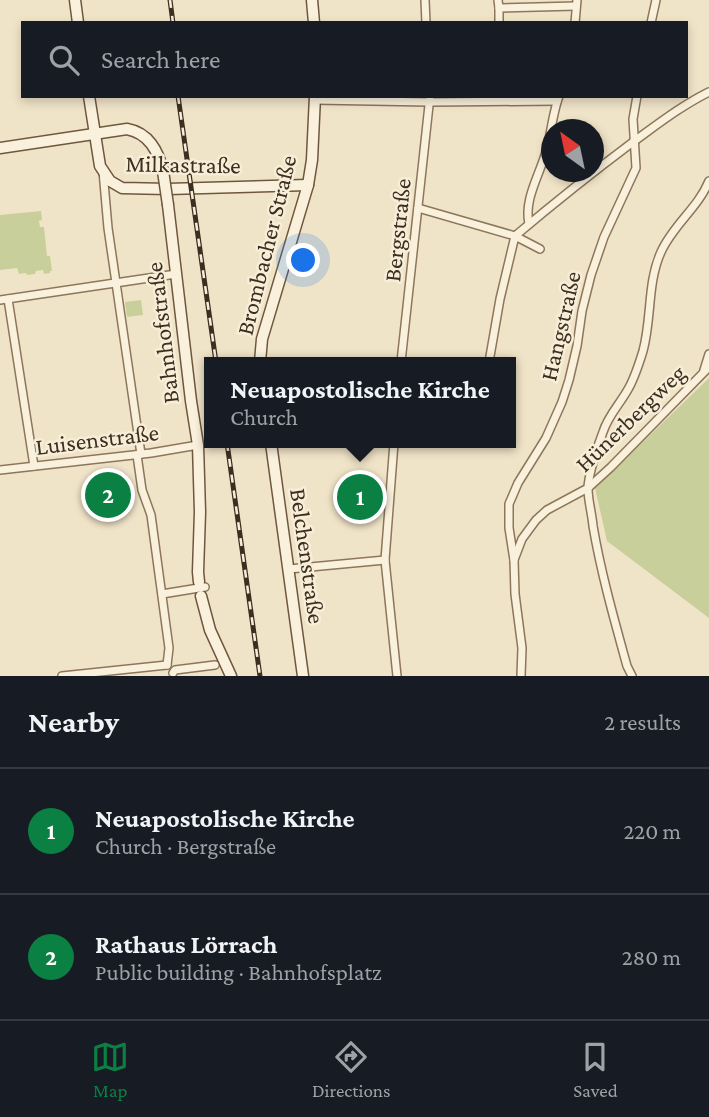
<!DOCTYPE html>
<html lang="en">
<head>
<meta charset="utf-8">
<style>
  body { margin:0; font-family:"Crimson Pro",serif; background:#20242c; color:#f1f3f6 }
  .compass { position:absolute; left:541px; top:119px; width:63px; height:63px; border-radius:50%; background:#171b24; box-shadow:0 4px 10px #0003; rotate:327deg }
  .you { position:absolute; left:304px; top:261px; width:24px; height:24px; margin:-18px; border:5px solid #fff; border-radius:50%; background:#1a73e8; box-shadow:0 0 0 10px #1a73e833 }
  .badge { display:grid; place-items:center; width:46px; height:46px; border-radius:50%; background:#0b8043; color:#fff; font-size:23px; font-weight:700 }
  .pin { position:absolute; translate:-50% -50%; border:4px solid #fff; box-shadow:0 2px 7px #0006 }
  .popup { position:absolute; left:204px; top:357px; width:312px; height:91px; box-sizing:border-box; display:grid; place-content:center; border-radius:0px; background:#171b24; filter:drop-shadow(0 2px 5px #0005); font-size:23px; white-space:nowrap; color:#9ea1a6 }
  .popup b { font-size:26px; color:#f1f3f6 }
  .popup::after { content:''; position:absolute; left:50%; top:100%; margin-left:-14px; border:14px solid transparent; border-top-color:#171b24 }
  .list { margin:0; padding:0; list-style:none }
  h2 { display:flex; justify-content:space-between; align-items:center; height:91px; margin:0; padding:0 28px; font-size:30px }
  h2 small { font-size:23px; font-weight:400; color:#9ea1a6 }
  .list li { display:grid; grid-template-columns:46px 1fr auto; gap:21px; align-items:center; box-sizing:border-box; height:126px; padding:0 28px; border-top:2px solid #363941 }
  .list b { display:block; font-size:26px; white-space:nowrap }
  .list p { margin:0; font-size:23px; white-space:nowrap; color:#9ea1a6 }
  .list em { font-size:23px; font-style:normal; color:#9ea1a6 }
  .icon { flex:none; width:38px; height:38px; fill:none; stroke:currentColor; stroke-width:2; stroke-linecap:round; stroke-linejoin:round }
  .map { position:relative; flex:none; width:709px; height:676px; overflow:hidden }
  .search { position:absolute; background:#171b24; box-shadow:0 4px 10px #0003; left:21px; right:21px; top:21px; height:77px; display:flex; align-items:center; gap:18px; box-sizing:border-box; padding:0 24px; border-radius:0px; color:#9ea1a6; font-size:26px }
  .sheet { height:343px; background:#171b24 }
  nav { display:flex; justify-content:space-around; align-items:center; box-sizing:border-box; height:98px; border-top:2px solid #363941; background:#171b24; font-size:19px; color:#9ea1a6 }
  nav a { display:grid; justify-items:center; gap:4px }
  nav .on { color:#0b8043 }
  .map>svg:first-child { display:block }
</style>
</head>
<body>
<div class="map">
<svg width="709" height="676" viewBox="0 0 709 676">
  <rect width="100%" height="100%" fill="#f0e4c8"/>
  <g fill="#c9cf9b">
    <path d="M41,211l1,9 -3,1 1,6h4l3,29h3l2,15h-2v2l-6,1 -1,-4 -7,1 -1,3 -8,1 -1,-2 -7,1 -2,-6 -17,2v-55z"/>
    <path d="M141,300l2,15 -16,2 -2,-15z"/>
    <path d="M709,378v240l-102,-77 -12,-53z"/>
  </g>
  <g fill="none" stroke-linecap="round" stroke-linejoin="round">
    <defs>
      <g id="street">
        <path d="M425,0l1,23"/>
        <path d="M498,0l1,8 77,-2"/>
        <path d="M499,8v15"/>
        <path d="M575,23l2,-23"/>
        <path d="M651,23l5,-23"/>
        <path d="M315,100l115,2 127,-1"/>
        <path d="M103,171l5,57 33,226"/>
        <path d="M418,208l97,28c38,-32 78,-64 118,-94 25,-18 48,-36 76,-50"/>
        <path d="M529,224c-5,-24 9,-46 16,-69 6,-19 7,-40 14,-59"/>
        <path d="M8,299l26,167"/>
        <path d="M0,300l176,-26"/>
        <path d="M401,362l29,-266"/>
        <path d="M489,362l11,-63 15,-63 25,13"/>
        <path d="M704,370l5,-16"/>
        <path d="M394,443l-9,117 12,116"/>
        <path d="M137,455l5,35 9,25 18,133 -2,17"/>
        <path d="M0,470l151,-17 47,-8"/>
        <path d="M514,560l-5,-32v-24l9,-21 28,-45 16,-36 7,-22 8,-34 5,-35 9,-36 13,-38 32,-69 -3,-49 4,-23"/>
        <path d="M289,569l96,-9"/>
        <path d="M162,594l43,-7"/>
        <path d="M173,673l2,-3 40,-5"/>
        <path d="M62,676l105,-11"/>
        <path d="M521,676l1,-28 -7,-54 -1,-34 8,-21 14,-19 11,-10 41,-22 23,-21 98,-100"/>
        <path d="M632,676l-5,-10c-13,-47 -26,-93 -34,-140 -1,-12 -5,-26 -5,-37 0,-14 10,-44 15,-57 5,-16 16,-27 24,-41 7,-11 12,-27 16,-40 9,-33 4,-68 18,-99 12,-27 37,-44 48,-71"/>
      </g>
      <g id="secondary">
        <path d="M75,0l3,23"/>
        <path d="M312,0l2,23"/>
        <path d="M89,96l11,70 10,15 12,7 46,1 140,-4"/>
        <path d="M0,148l127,-19c22,4 31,22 36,42"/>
        <path d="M168,205l23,196 7,44 2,67 -2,60 1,10"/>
        <path d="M260,362l2,-23 46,-154 4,-25 3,-64"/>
        <path d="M271,443l32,233"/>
        <path d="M201,596l9,34 21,46"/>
      </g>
    </defs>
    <use href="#street" stroke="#8d765c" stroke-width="10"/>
    <use href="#secondary" stroke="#6f573f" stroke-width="13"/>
    <use href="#street" stroke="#faf1dc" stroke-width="7"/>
    <use href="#secondary" stroke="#faf1dc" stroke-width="10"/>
    <defs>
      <g id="rail">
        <path d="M170,0l3,23"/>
        <path d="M178,96l38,266"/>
        <path d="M227,443l33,233"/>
      </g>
    </defs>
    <use href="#rail" stroke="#3d2e20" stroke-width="5"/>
    <use href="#rail" stroke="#f7eed8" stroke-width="2.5" stroke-dasharray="8" stroke-linecap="butt"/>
    <defs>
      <path id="secondary-bridge" d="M163,171l5,34"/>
    </defs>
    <use href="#secondary-bridge" stroke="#6f573f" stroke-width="13" stroke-linecap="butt"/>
    <use href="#secondary-bridge" stroke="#faf1dc" stroke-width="10"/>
  </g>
  <g text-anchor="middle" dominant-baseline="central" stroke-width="5" stroke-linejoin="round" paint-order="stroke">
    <g font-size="24" fill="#3d2e20" stroke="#f7eed8">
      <text transform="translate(183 164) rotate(1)">Milkastraße</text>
      <text transform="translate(397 230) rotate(-84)">Bergstraße</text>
      <text transform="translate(266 245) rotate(-76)">Brombacher Straße</text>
      <text transform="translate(560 326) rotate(-77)">Hangstraße</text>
      <text transform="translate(162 333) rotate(-97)">Bahnhofstraße</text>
      <text transform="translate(630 418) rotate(-44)">Hünerbergweg</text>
      <text transform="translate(97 439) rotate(-7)">Luisenstraße</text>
      <text transform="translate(308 556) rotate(82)">Belchenstraße</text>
    </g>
  </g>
</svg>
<svg class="compass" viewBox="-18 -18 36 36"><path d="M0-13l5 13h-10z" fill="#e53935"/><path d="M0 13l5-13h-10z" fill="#9ea1a6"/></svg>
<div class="you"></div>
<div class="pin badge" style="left:360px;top:497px">1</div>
<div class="popup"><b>Neuapostolische Kirche</b>Church</div>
<div class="pin badge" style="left:108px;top:495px">2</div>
<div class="search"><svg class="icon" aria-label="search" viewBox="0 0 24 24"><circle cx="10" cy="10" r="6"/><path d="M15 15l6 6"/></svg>Search here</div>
</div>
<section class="sheet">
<h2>Nearby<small>2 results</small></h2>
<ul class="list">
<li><span class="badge">1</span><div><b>Neuapostolische Kirche</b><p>Church · Bergstraße</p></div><em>220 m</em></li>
<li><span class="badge">2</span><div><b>Rathaus Lörrach</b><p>Public building · Bahnhofsplatz</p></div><em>280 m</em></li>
</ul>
</section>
<nav>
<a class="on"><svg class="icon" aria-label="map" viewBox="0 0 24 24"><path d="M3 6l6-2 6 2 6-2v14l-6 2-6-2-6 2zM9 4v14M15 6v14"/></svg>Map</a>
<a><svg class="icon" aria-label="directions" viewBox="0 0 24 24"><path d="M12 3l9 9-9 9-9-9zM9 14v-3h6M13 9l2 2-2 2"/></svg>Directions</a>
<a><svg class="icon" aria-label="saved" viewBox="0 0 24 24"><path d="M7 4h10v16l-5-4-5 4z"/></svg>Saved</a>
</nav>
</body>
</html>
